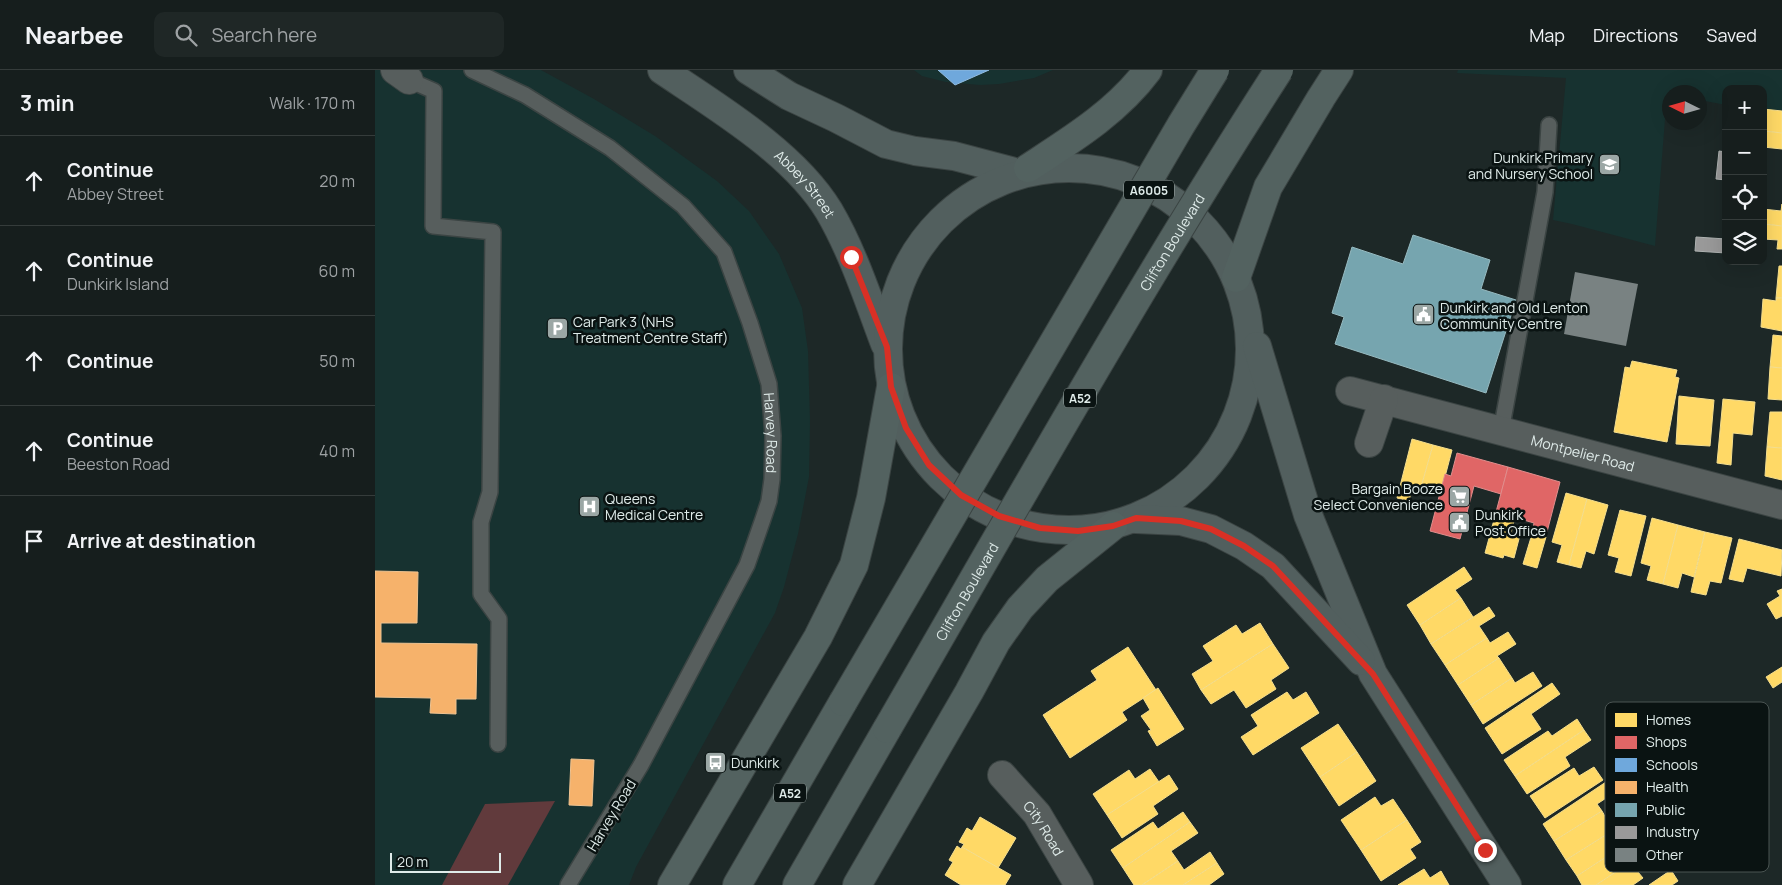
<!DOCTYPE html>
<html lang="en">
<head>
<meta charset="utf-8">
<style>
  body { margin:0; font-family:Manrope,sans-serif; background:#1f2726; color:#f1f3f6 }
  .controls { position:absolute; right:15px; top:15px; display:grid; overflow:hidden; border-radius:10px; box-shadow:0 5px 20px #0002 }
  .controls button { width:45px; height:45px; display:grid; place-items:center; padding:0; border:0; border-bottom:1px solid #353c3b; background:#161e1d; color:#f1f3f6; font:25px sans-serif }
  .compass { position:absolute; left:1287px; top:15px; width:45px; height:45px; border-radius:50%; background:#161e1d; box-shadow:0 5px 20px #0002; rotate:275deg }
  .scale { position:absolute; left:15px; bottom:12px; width:111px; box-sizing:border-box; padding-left:5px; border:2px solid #dfebe9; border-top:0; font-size:14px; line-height:18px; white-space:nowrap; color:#dfebe9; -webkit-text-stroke:4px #0a1312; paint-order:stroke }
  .stop { position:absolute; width:15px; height:15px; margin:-11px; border:4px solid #d93025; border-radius:50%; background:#fff }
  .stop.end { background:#d93025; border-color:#fff; box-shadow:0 1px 5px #0008 }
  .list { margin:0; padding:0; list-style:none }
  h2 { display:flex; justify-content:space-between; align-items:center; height:65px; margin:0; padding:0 20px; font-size:21px }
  h2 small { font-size:16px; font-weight:400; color:#9ea2a4 }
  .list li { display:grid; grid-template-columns:32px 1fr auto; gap:15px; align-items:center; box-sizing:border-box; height:90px; padding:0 20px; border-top:1px solid #353c3b }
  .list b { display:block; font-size:19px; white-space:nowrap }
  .list p { margin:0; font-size:16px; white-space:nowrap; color:#9ea2a4 }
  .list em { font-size:16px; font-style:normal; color:#9ea2a4 }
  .icon { flex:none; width:28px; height:28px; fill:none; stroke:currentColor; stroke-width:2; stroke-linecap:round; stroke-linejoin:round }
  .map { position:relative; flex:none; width:1407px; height:815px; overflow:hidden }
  header { display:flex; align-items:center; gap:30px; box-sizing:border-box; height:70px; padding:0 25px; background:#161e1d; border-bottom:1px solid #353c3b }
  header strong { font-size:24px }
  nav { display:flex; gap:28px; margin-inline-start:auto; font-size:18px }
  .search { width:350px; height:45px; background:#1f2726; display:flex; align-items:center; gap:12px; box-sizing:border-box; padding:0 18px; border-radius:10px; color:#9ea2a4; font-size:19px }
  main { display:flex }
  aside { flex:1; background:#161e1d }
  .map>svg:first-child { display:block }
</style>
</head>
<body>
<header>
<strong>Nearbee</strong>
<div class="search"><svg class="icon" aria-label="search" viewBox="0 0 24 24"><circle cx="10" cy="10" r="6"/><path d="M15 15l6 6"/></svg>Search here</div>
<nav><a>Map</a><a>Directions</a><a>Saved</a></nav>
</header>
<main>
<aside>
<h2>3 min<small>Walk · 170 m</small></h2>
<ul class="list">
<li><svg class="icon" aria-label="ahead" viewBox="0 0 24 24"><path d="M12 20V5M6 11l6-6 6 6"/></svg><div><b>Continue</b><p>Abbey Street</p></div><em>20 m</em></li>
<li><svg class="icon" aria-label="ahead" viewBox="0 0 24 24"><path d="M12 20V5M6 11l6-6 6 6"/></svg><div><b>Continue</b><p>Dunkirk Island</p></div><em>60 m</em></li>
<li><svg class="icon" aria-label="ahead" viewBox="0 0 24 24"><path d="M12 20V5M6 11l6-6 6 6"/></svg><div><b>Continue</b></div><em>50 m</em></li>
<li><svg class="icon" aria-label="ahead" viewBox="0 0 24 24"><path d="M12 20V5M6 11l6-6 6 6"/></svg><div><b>Continue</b><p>Beeston Road</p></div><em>40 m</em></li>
<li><svg class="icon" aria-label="arrive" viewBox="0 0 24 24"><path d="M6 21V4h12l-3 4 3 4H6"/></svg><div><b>Arrive at destination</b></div></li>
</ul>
</aside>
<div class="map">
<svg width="1407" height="815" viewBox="0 0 1407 815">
  <rect width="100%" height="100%" fill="#1d2827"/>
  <g fill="#173230">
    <path d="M0,0h166l53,29 61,37 62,45 32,30 30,43 23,54 6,43 2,70 -1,56 -11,57 -14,53 -9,26 -139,254 -7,18h-254z"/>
    <path d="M539,0h139l-19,8 -35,6 -19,1 -34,-3 -24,-6z"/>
    <path d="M1083,0h324v41l-19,-2v-20h-37v16l-26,-5 -1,-8h-30v3l-2,-1 -12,152 -83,-22 -19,-4 13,-142 -109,-5z"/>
  </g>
  <path fill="#613a3c" d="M180,731l-47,84h-66l43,-81z"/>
  <g fill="#ffd966" stroke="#f5de8d">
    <path d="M1388,39l19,2v22l-19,-2z"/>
    <path d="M1388,61l19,2v16l-19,-2z"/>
    <path d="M1407,134v22l-19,-2v-15l18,2z"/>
    <path d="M1388,154l19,2v23h-5l1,-9 -15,-1z"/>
    <path d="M1404,196h3v32h-6z"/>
    <path d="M1401,228h6v33l-21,-4 2,-28 13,2z"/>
    <path d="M1398,265l9,1v32l-12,-1z"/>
    <path d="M1257,291l45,9 -2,7 4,1 -12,64 -53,-10 11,-65 5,1z"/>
    <path d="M1395,297l12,1v32l-14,-1z"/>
    <path d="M1304,326l35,4 -4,46 -34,-2z"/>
    <path d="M1348,329l32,3 -3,33 -19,-2 -2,32 -14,-2z"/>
    <path d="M1395,342h12v36l-15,-1z"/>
    <path d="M1037,369l21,6 -13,46 -8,-3 -3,13 -12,-3z"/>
    <path d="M1058,375l19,5 -12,46 -20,-5z"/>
    <path d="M1392,377l15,1v32l-17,-4z"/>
    <path d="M1191,423l21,6 -18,66 -12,-3 5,-17 -10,-3z"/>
    <path d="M1212,429l21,6 -14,49 -8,-3 -5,17 -12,-3z"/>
    <path d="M1245,440l26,6 -15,60 -16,-4 4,-14 -11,-3z"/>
    <path d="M1120,446l19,5 -3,12 9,2 -6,23 -10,-3 -1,3 -18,-5z"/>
    <path d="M1277,448l26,7 -15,59 -16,-4 4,-14 -10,-3z"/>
    <path d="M1303,455l27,7 -11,45 -12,-4 -4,15 -15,-4z"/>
    <path d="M1330,462l27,6 -11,45 -11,-2 -4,14 -15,-3z"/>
    <path d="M1157,464l14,3 -9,31 -14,-4z"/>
    <path d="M1364,469l43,11 -1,26 -34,-8 -4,14 -14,-3z"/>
    <path d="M1089,497l8,12 -17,11 6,8 -41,27 -13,-20z"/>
    <path d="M1407,519v27l-6,3 -9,-15 13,-8 -3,-5z"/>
    <path d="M1086,528l12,19 -42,27 -11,-19z"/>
    <path d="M1114,537l6,9 -16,10 8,12 -42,27 -14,-21z"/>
    <path d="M885,553l13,21 -72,46 -9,-16 21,-13 -10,-15 33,-21 6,9z"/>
    <path d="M1133,562l8,12 -19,12 2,2 -41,27 -13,-20 42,-27 3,5z"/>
    <path d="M898,574l16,24 -18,12 5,9 -30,19 -12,-18 -23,14 -10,-14z"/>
    <path d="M753,577l28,43 -34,22 5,8 -57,38 -27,-43 54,-35 -6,-9z"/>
    <path d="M1124,588l13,20 -41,27 -13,-20z"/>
    <path d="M1407,597v15l-9,6 -7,-11z"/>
    <path d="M1158,602l9,14 -59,38 -12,-19 41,-27 3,5z"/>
    <path d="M1177,613l8,11 -29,20 10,15 -39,25 -17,-26z"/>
    <path d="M783,618l26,41 -27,17 -9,-15 3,-1 -10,-14 9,-6 -7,-12z"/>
    <path d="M912,622l6,8 13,-8 13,21 -66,42 -12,-18 17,-11 -7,-11z"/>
    <path d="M1202,649l7,11 -69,46 -11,-16 44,-29 4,5z"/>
    <path d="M963,654l19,28 -37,25 -19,-29z"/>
    <path d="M1209,660l7,10 -26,17 5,9 -43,28 -12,-18z"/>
    <path d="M982,682l19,29 -37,25 -19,-29z"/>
    <path d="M1219,697l9,13 -58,38 -15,-22 44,-28 5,8z"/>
    <path d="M775,699l9,13 -52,33 -14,-21 36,-24 6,9z"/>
    <path d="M794,705l9,14 -25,17 5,8 -36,24 -15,-23z"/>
    <path d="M1237,708l8,11 -23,15 5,7 -48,30 -11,-17z"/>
    <path d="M1000,727l6,9 12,-7 14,21 -46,30 -20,-30z"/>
    <path d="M1253,734l8,12 -70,44 -12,-19 48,-30 4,7z"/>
    <path d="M808,742l7,10 -67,46 -12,-18 42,-28 5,7z"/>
    <path d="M1261,746l6,10 -23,14 4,6 -46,30 -11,-16z"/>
    <path d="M605,747l36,21 -18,30 -36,-21 2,-3 -5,-2 8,-14 5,3z"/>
    <path d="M1032,750l14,22 -11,7 6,9 -35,23 -20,-31z"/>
    <path d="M815,752l8,11 -27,18 7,10 -36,24h-8l-11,-17z"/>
    <path d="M1273,768l6,9 -58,38h-14l-5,-9 46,-30 4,6z"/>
    <path d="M582,776l4,3 1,-2 49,28 -6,10h-44l-16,-10 8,-13 -4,-2z"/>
    <path d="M1279,777l7,10 -23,15 5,6 -10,7h-37z"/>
    <path d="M835,782l7,11 -34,22h-41l36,-24 6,9z"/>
    <path d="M842,793l7,11 -15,11h-26z"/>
    <path d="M1049,799l6,9 11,-7 8,14h-51z"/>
    <path d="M1296,800l7,11 -6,4h-23z"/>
  </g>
  <g fill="#e06666" stroke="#e08e8d">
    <path d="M1082,383l51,14 -7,27 -27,-8 -14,53 -30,-8 15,-57 6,2z"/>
    <path d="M1133,397l52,15 -13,50 -14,-4 1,-5 -38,-11z"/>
  </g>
  <path fill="#6fa8dc" stroke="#91bce0" d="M563,0h51l-34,15z"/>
  <g fill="#f6b26b" stroke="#efc391">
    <path d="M0,501l43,1 -1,51h-36v20l96,1 -1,55h-20v15l-26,-1 1,-15 -56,-1z"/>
    <path d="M196,689l23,1 -2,46 -23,-1z"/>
  </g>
  <path fill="#76a5af" stroke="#96bac0" d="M1038,165l77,25 -9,29 35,11 -30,93 -151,-49 9,-27 -12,-4 20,-66 51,17z"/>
  <g fill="#999" stroke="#aeb2b1">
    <path d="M1344,81l7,1v28l-10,-1z"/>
    <path d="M1321,167l30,2v14l-31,-2z"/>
  </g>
  <path fill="#798282" d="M1200,202l63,12 -12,62 -62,-12z"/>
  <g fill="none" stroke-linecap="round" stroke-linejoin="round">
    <defs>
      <g id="service">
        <path id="s1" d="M97,0l53,25 85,53 73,58 41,46 26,71 19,61 4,52 -1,43 -3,22 -6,18 -16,46 -106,200 -73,120"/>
        <path d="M34,10l25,11 -1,135 60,6 -3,260 -9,30v72l18,25 -1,125"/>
        <path d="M1126,361l44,-239 4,-67"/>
      </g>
      <g id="minor">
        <path d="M20,0l14,10"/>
        <path id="s2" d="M975,321l432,114"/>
        <path d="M994,373l15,-44"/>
        <path id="s3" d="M627,705l35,39 42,71"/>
      </g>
      <g id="primary">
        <path id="s4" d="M287,0c55,37 132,83 167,141 24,41 39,88 56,133"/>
        <path d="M373,0l41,26 47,22 50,26 29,7 39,5 57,15"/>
        <circle cx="694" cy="279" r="181"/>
        <path d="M882,276l51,169 65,159 134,211"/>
        <path d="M761,449l45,2 30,8 33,17 29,20 88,95"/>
      </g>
      <g id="trunk">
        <path d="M653,98c43,-28 89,-56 120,-98"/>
        <path d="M861,208l32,-91 53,-89 18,-28"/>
        <path d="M297,815l146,-248 36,-72 17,-67 20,-111"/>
        <path d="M362,815l106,-183"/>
        <path d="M422,815l90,-156"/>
        <path d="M482,815l112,-193 27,-50 24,-34 27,-29 66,-53"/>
      </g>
    </defs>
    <use href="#service" stroke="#3b4443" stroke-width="18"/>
    <use href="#minor" stroke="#3b4443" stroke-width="30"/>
    <use href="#primary" stroke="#3b4443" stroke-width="30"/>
    <use href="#trunk" stroke="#3b4443" stroke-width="30"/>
    <use href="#service" stroke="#575e5d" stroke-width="15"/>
    <use href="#minor" stroke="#575e5d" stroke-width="28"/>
    <use href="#primary" stroke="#525f5e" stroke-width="28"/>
    <use href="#trunk" stroke="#536260" stroke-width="28"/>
    <defs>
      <g id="trunk-bridge">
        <path d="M468,632l338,-577 34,-55"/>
        <path id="s5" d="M512,659c128,-221 253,-444 392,-659"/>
      </g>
    </defs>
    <use href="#trunk-bridge" stroke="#3b4443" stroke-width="30" stroke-linecap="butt"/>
    <use href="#trunk-bridge" stroke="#536260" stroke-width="28"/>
  </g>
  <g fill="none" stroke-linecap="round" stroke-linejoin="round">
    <path stroke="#d93025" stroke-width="6" d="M476,187l36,90 4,40 15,41 23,37 32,30 38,21 41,12 38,3 35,-5 23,-8 45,3 30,8 33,17 29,20 100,108 112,176"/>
  </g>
  <defs>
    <symbol id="school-square" viewBox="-11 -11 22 22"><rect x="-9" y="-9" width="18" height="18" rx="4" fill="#9ba7a5" stroke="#0a1312"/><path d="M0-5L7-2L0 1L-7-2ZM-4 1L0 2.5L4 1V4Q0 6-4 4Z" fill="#fff"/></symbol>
    <symbol id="civic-square" viewBox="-11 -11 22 22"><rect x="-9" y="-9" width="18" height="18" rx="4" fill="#9ba7a5" stroke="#0a1312"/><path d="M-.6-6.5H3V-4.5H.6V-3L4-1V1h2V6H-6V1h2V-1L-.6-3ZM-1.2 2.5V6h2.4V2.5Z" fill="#fff"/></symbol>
    <symbol id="parking-square" viewBox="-11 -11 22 22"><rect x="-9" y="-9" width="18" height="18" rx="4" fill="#9ba7a5" stroke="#0a1312"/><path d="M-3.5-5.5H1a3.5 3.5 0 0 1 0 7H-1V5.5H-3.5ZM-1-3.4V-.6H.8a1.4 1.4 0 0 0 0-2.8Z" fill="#fff"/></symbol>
    <symbol id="supermarket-square" viewBox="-11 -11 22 22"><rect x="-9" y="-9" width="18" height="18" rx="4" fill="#9ba7a5" stroke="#0a1312"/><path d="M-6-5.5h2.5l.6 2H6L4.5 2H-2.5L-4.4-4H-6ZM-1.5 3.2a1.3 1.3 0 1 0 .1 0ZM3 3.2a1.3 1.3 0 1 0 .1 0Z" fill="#fff"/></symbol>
    <symbol id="hospital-square" viewBox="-11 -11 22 22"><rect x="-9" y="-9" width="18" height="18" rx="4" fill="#9ba7a5" stroke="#0a1312"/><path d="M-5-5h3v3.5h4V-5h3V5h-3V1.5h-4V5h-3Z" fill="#fff"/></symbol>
    <symbol id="bus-square" viewBox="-11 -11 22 22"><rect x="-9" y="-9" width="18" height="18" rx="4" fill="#9ba7a5" stroke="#0a1312"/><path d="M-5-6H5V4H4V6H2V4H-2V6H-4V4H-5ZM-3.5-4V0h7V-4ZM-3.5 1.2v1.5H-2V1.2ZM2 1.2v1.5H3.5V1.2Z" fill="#fff"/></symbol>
  </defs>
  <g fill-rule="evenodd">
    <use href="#school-square" x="1222" y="82" width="25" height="25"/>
    <use href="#civic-square" x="1036" y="232" width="25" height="25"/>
    <use href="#parking-square" x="170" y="246" width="25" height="25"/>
    <use href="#supermarket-square" x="1072" y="414" width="25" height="25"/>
    <use href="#hospital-square" x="202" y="424" width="25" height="25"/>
    <use href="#civic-square" x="1072" y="440" width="25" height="25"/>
    <use href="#bus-square" x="328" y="680" width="25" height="25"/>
  </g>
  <g text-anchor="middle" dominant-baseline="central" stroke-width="5" stroke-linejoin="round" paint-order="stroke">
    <g fill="#0a1312" stroke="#9faaa8" stroke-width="1">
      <rect x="749" y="110.5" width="50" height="19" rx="4"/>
      <rect x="689" y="318.5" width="32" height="19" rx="4"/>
      <rect x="399" y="713.5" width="32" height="19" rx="4"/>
    </g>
    <g font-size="12" font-weight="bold" fill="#dfebe9">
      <text x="774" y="120">A6005</text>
      <text x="705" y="328">A52</text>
      <text x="415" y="723">A52</text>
    </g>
    <g font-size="14" fill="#dfebe9" stroke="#0a1312" text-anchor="start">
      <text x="1218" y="87" text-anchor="end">Dunkirk Primary<tspan x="1218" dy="16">and Nursery School</tspan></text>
      <text x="1065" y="237">Dunkirk and Old Lenton<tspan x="1065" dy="16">Community Centre</tspan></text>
      <text x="198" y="251">Car Park 3 (NHS<tspan x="198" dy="16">Treatment Centre Staff)</tspan></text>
      <text x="1068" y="418" text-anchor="end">Bargain Booze<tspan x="1068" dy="16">Select Convenience</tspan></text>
      <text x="230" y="428">Queens<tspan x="230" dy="16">Medical Centre</tspan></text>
      <text x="1100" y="444">Dunkirk<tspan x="1100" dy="16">Post Office</tspan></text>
      <text x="356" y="692">Dunkirk</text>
    </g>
    <g font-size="14" fill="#dfebe9" stroke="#0a1312">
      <text stroke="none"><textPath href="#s4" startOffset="184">Abbey Street</textPath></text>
      <text stroke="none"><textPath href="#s5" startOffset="564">Clifton Boulevard</textPath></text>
      <text stroke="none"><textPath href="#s1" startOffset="502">Harvey Road</textPath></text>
      <text stroke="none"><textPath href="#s2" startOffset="241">Montpelier Road</textPath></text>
      <text stroke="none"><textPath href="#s5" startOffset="159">Clifton Boulevard</textPath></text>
      <text transform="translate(236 745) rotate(-59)">Harvey Road</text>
      <text stroke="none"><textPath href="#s3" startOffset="68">City Road</textPath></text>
    </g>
  </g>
  <rect x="1230" y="632" width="164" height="170" rx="8" fill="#0a1312" stroke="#4a5452" stroke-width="1"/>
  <rect x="1240" y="643" width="22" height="14" fill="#ffd966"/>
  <rect x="1240" y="666" width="22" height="13" fill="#e06666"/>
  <rect x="1240" y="688" width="22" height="14" fill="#6fa8dc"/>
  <rect x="1240" y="711" width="22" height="13" fill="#f6b26b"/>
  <rect x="1240" y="733" width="22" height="14" fill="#76a5af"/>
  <rect x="1240" y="756" width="22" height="13" fill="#999"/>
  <rect x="1240" y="778" width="22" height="14" fill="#798282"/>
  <g font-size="14" fill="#dfebe9">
    <text x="1271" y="655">Homes</text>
    <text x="1271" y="677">Shops</text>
    <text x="1271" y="700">Schools</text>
    <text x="1271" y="722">Health</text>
    <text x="1271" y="745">Public</text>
    <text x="1271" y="767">Industry</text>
    <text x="1271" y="790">Other</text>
  </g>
</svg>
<div class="controls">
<button>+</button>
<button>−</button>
<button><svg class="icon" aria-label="locate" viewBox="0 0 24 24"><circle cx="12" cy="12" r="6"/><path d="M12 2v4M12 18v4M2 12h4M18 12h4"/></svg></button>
<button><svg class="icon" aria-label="layers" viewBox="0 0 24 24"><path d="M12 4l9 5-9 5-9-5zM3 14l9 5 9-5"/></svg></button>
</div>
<svg class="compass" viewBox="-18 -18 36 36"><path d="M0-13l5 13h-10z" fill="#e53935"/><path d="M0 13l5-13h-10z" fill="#9ea2a4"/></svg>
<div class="scale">20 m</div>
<div class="stop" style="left:476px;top:187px"></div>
<div class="stop end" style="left:1110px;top:780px"></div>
</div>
</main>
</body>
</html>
